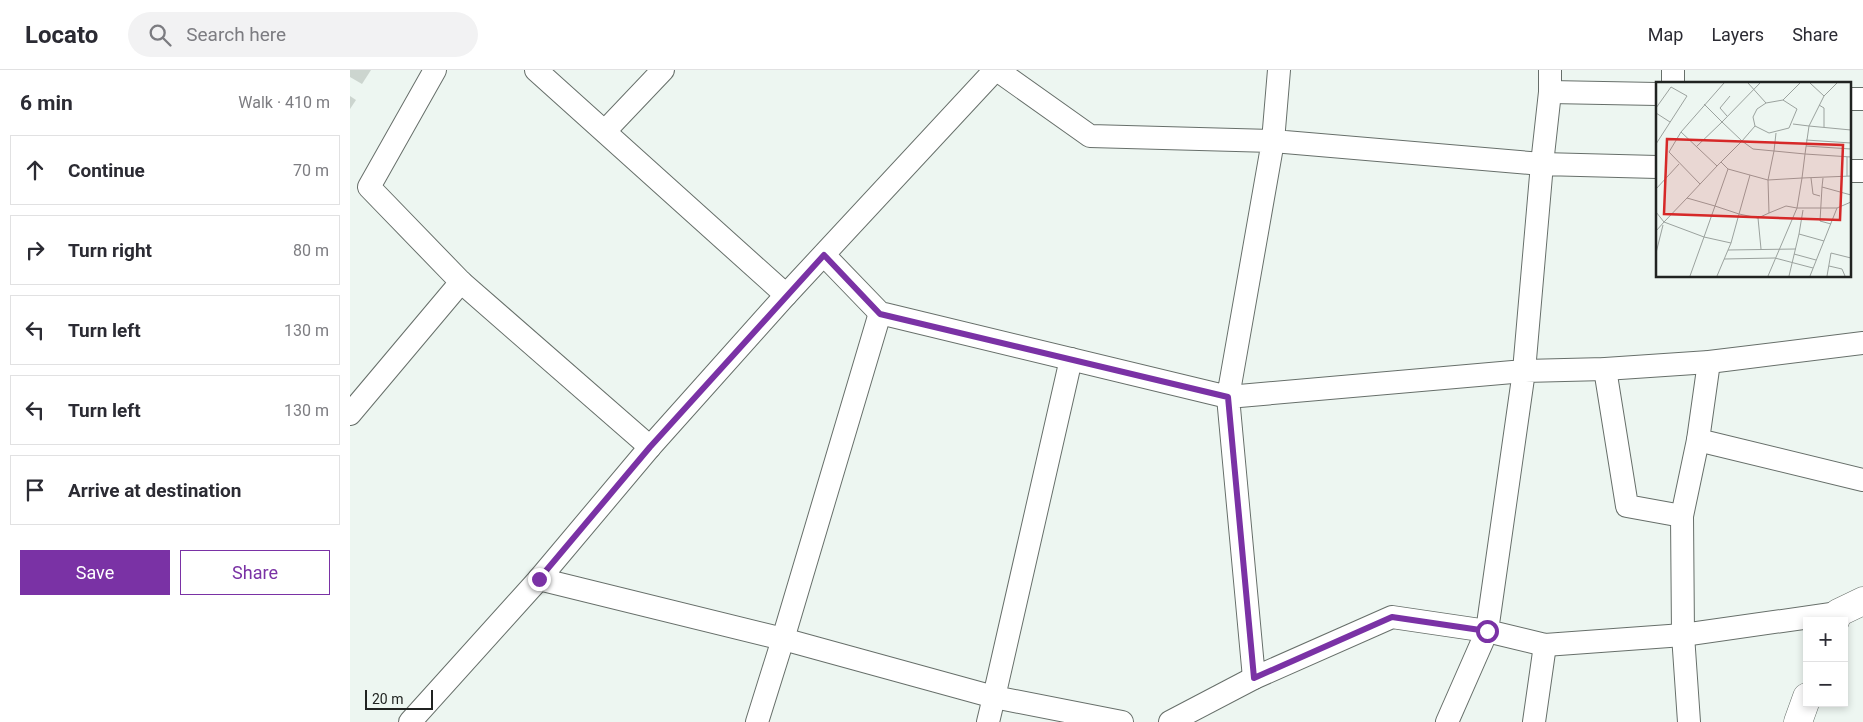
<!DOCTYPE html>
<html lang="en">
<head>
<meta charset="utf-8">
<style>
  body { margin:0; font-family:Roboto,sans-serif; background:#f2f2f3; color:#2b2b33 }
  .controls { position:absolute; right:15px; bottom:15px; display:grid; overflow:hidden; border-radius:0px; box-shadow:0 2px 8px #0003 }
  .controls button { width:45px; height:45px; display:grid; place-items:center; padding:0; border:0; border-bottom:1px solid #e1e1e2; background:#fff; color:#2b2b33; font:25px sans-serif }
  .scale { position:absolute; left:15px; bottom:12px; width:68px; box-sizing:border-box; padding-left:5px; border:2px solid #202321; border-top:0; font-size:14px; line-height:18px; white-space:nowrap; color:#202321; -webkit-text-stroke:4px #edf6f1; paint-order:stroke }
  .stop { position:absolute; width:15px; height:15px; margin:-11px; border:4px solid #7a32a5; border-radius:50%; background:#fff }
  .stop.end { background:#7a32a5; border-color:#fff; box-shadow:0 1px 5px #0008 }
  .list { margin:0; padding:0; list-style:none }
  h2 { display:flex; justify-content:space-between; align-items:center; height:65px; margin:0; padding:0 20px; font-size:21px }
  h2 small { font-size:16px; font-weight:400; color:#7c7c81 }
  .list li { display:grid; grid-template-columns:32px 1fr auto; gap:15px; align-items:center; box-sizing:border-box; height:70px; margin:0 10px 10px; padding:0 10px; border:1px solid #e1e1e2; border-radius:0px }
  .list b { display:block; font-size:19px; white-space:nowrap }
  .list em { font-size:16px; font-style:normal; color:#7c7c81 }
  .actions { display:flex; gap:10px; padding:15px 20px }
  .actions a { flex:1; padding:11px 0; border:1px solid #7a32a5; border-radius:0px; text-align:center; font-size:18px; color:#7a32a5 }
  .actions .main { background:#7a32a5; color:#fff }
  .icon { flex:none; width:28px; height:28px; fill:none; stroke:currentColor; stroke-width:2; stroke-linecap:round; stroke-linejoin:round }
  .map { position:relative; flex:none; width:1513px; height:652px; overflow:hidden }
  header { display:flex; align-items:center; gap:30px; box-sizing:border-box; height:70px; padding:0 25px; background:#fff; border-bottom:1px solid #e1e1e2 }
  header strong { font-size:24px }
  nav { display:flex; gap:28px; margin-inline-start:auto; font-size:18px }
  .search { width:350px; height:45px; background:#f2f2f3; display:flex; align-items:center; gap:12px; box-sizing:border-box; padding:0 18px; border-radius:28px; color:#7c7c81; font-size:19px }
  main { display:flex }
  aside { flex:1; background:#fff }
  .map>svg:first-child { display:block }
</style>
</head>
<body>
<header>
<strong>Locato</strong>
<div class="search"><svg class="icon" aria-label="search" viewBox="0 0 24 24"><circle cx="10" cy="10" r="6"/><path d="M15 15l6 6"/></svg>Search here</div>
<nav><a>Map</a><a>Layers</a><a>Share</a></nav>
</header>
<main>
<aside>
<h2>6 min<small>Walk · 410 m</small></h2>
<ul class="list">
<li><svg class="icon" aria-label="ahead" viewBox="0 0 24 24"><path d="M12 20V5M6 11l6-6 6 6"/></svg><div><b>Continue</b></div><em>70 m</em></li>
<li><svg class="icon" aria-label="right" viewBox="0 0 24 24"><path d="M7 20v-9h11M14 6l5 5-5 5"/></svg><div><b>Turn right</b></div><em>80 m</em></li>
<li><svg class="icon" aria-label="left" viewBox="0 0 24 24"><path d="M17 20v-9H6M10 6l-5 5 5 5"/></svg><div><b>Turn left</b></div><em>130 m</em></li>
<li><svg class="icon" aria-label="left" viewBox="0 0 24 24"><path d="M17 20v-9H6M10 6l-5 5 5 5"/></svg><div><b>Turn left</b></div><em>130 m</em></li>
<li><svg class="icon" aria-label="arrive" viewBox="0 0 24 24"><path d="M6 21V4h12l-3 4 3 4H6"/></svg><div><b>Arrive at destination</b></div></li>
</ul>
<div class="actions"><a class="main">Save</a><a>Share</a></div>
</aside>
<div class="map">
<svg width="1513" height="652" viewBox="0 0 1513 652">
  <rect width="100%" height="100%" fill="#edf6f1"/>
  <g fill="#ccd5cf">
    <path d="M0,0h21l-9,14 -12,-7z"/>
    <path d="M0,26l6,4 -6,9z"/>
  </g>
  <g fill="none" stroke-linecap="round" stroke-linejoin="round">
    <defs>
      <g id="street">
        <path d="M85,0l-66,117 92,95 189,165"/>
        <path d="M186,0l250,225 209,-225"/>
        <path d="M929,0l-6,71 269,23 8,-72v-22"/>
        <path d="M1323,14v-14"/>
        <path d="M1200,22l107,2"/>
        <path d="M1499,29h14"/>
        <path d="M255,61l58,-61"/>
        <path d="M1499,101h14"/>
        <path d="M474,185l56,58 348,84 45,-256 -183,-5 -93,-66"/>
        <path d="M530,243l-97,326 211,58 -6,25"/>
        <path d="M721,289l-77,338 128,25"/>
        <path d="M1359,292l-11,78 165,40"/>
        <path d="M1255,299l22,137 55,10"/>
        <path d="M0,344l111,-132"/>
        <path d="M1488,543l-155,22 -138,10 -58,-14 37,-260 81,-2 104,-7 154,-19"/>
        <path d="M60,652l129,-143"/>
        <path d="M407,652l26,-83 -244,-60 111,-132 136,-152"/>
        <path d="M820,652l84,-44"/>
        <path d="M1097,652l40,-91 -95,-14 -138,61 -26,-281 296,-26 18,-207 115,3"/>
        <path d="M1184,652l11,-77"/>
        <path d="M1339,652l-6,-87 -1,-119 16,-76"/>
      </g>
      <g id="secondary">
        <path d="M1485,551l3,-8 25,-12"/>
        <path d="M1448,652l9,-25"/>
      </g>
    </defs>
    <use href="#street" stroke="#676f6a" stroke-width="24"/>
    <use href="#secondary" stroke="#676f6a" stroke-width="29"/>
    <use href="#street" stroke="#fff" stroke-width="22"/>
    <use href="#secondary" stroke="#fff" stroke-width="28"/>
  </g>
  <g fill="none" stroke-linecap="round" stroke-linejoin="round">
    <path stroke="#7a32a5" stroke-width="6" d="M189,509l111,-132 174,-192 56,59 348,83 26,281 138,-61 95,14"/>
  </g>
  <g transform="translate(1306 12)">
    <rect width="195" height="195" fill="#edf6f1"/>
    <path fill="none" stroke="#9ba29e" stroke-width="1" d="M92,1l18,20M104,1l-38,39 20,19 13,-15 -2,-9 4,-8 9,-6 17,-3 17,-17M168,14l13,-13M163,23l5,3v19M0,26l15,-21 16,9 -31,48M0,31l14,9M71,34l-7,-8 10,-12M137,42l16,2 15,-30 -14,-13M99,44l14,7 20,-5 8,-19 -14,-9M25,50l-12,20 31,32M120,51l-2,18 31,3 4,-28 42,4M150,58l45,3M150,64l45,3M40,65l26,-25 -18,-18M191,75v19M65,80l7,7 40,11 6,-29 -21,-2 -11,-8 -25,25 -36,-34 43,-49M94,93l-11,39 19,4 11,-5M155,96l2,16 7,2M167,96l-1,9 29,8M166,105l-2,34 11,3M0,107l23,-25M181,126h-40l5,-30 49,-2M0,130l8,10 23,-24M102,136l3,31M0,149l8,-9 40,15 11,-31 -28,-8 30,-32M143,152l4,-24M72,168l68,-1M0,171l7,-28M138,172l22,6M68,177l51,-1 38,10M173,184l13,3 3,7M34,194l14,-39 27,6 8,-29 -24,-8 13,-37M61,194l14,-33M112,194l29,-68 -11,-2 -17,7 -1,-33 34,-2 3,-24 46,3M133,194l10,-42 25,7M154,194l27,-68 14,-6M171,194l4,-23 20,5"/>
    <path fill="#d62828" fill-opacity="0.15" stroke="#d62828" stroke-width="2.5" d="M11,57l176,6 -3,75 -176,-6z"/>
    <rect width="195" height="195" fill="none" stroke="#202321" stroke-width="2.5"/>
  </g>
</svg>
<div class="controls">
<button>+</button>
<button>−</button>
</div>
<div class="scale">20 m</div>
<div class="stop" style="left:1137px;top:561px"></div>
<div class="stop end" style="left:189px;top:509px"></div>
</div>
</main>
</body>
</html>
